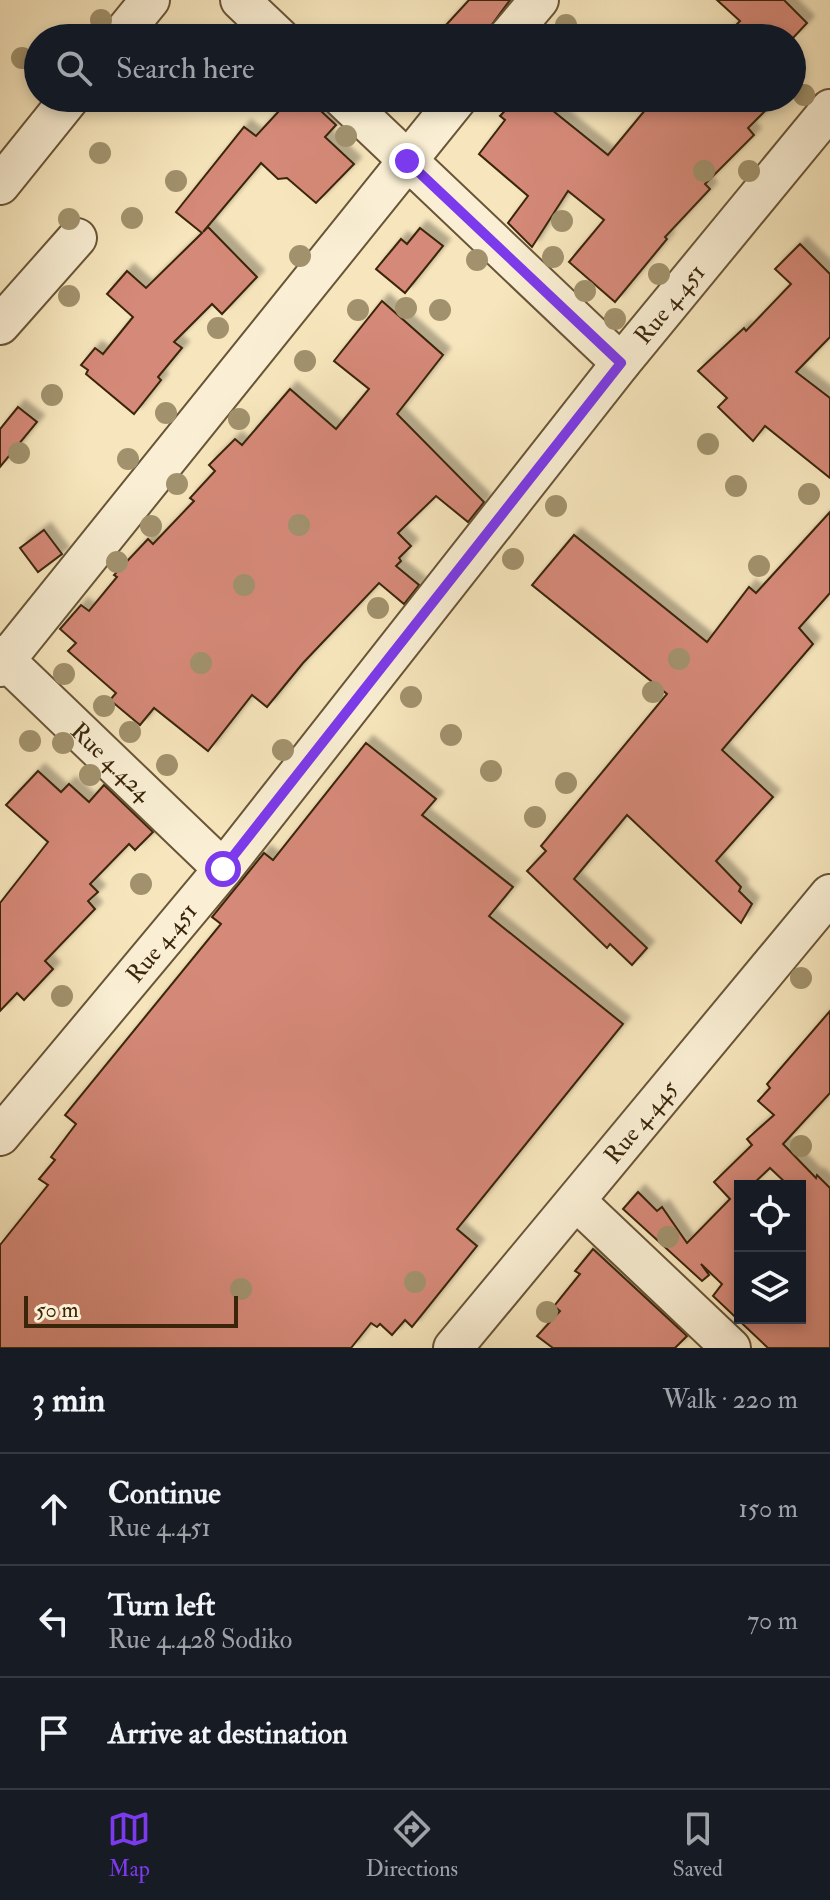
<!DOCTYPE html>
<html lang="en">
<head>
<meta charset="utf-8">
<style>
  body { margin:0; font-family:"IM FELL Double Pica",serif; background:#20242c; color:#f1f3f6 }
  .controls { position:absolute; right:24px; bottom:24px; display:grid; overflow:hidden; border-radius:0px; box-shadow:0 4px 12px #0003 }
  .controls button { width:72px; height:72px; display:grid; place-items:center; padding:0; border:0; border-bottom:2px solid #363941; background:#171b24; color:#f1f3f6; font:40px sans-serif }
  .scale { position:absolute; left:24px; bottom:20px; width:214px; box-sizing:border-box; padding-left:8px; border:4px solid #3a250a; border-top:0; font-size:22px; line-height:28px; white-space:nowrap; color:#3a250a; -webkit-text-stroke:6px #faefd4; paint-order:stroke }
  .stop { position:absolute; width:24px; height:24px; margin:-18px; border:6px solid #7c3aed; border-radius:50%; background:#fff }
  .stop.end { background:#7c3aed; border-color:#fff; box-shadow:0 2px 8px #0008 }
  .list { margin:0; padding:0; list-style:none }
  h2 { display:flex; justify-content:space-between; align-items:center; height:104px; margin:0; padding:0 32px; font-size:34px }
  h2 small { font-size:26px; font-weight:400; color:#9ea1a6 }
  .list li { display:grid; grid-template-columns:52px 1fr auto; gap:24px; align-items:center; box-sizing:border-box; height:112px; padding:0 32px; border-top:2px solid #363941 }
  .list b { display:block; font-size:30px; white-space:nowrap }
  .list p { margin:0; font-size:26px; white-space:nowrap; color:#9ea1a6 }
  .list em { font-size:26px; font-style:normal; color:#9ea1a6 }
  .icon { flex:none; width:44px; height:44px; fill:none; stroke:currentColor; stroke-width:2; stroke-linecap:round; stroke-linejoin:round }
  .map { position:relative; flex:none; width:830px; height:1348px; overflow:hidden }
  .search { position:absolute; background:#171b24; box-shadow:0 4px 12px #0003; left:24px; right:24px; top:24px; height:88px; display:flex; align-items:center; gap:20px; box-sizing:border-box; padding:0 28px; border-radius:44px; color:#9ea1a6; font-size:30px }
  .sheet { height:440px; background:#171b24 }
  nav { display:flex; justify-content:space-around; align-items:center; box-sizing:border-box; height:112px; border-top:2px solid #363941; background:#171b24; font-size:22px; color:#9ea1a6 }
  nav a { display:grid; justify-items:center; gap:4px }
  nav .on { color:#7c3aed }
  .map>svg:first-child { display:block }
</style>
</head>
<body>
<div class="map">
<svg width="830" height="1348" viewBox="0 0 830 1348">
  <defs>
    <filter id="shadow"><feDropShadow dx="7" dy="-7" stdDeviation="2" flood-color="#0004"/></filter>
  </defs>
  <rect width="100%" height="100%" fill="#f7e6bd"/>
  <filter id="stains"><feTurbulence type="fractalNoise" baseFrequency=".0025" numOctaves="4"/><feColorMatrix values="0 0 0 0 .2 0 0 0 0 .09 0 0 0 0 .02 0 0 0 .5 -.17"/></filter>
  <radialGradient id="worn" r=".72"><stop offset=".6" stop-color="#630" stop-opacity="0"/><stop offset="1" stop-color="#630" stop-opacity=".3"/></radialGradient>
  <g fill="#d58978" stroke="#3a250a" stroke-width="2" fill-rule="evenodd" filter="url(#shadow)">
    <path d="M469,0h41l-28,38h-48z"/>
    <path d="M717,0h67l23,23 -14,15h-69l16,-17z"/>
    <path d="M291,98h16l29,27 -11,12 29,27 -38,39 -29,-25 -9,1 -17,-16 -58,69 5,-5 49,50 -35,37 -10,-10 -38,38 8,6 -24,29 3,3 -27,34 -48,-40 2,-4 -7,-5 14,-17 8,6 30,-37 -26,-23 20,-23 19,17 56,-55 -26,-21 68,-85 12,9z"/>
    <path d="M517,98h20l71,57 47,-57h123l-30,30 6,7 -49,49 5,5 -45,48 2,2 -52,63 -46,-40 35,-42 -36,-29 -36,56 -24,-24 20,-27 -49,-42 26,-34 -5,-4z"/>
    <path d="M420,228l23,18 -38,47 -29,-24 25,-30 6,5z"/>
    <path d="M800,244l30,30v63l-34,35 34,26v80l-65,-52 -12,15 -35,-34 9,-9 -29,-27 46,-43 2,3 45,-47 -16,-15z"/>
    <path d="M382,301l61,54 -46,59 87,88 -16,20 -32,-26 -38,37 13,13 -12,12 2,3 -5,5 23,19 -15,19 -25,-21 -76,80 -36,44 -15,-12 -44,56 -54,-43 -14,17 -30,-25 6,-7 -48,-42 8,-8 -16,-14 21,-24 8,6 28,-34 -3,-2 34,-36 5,5 41,-43 -4,-3 25,-27 -6,-6 26,-26 7,6 48,-56 46,40 33,-40 -35,-28z"/>
    <path d="M18,407l19,15 -37,45v-38z"/>
    <path d="M830,512v81l-31,35 14,16 -91,106 51,47 -57,64 25,26 -2,4 13,13 -11,19 -114,-108 -53,64 73,69 -15,17 -22,-21 -3,4 -80,-77 19,-20 -5,-5 126,-152 -135,-109 42,-50 133,107 42,-55 7,6z"/>
    <path d="M44,530l18,24 -24,18 -18,-24z"/>
    <path d="M366,743l70,56 -14,16 91,72 -24,29 134,108 -166,205 20,17 -65,81 -7,-7 -13,15 -12,-11 -3,3 -6,-4 -20,25h-351v-103l48,-60 -9,-6 16,-19 -4,-3 25,-33 -11,-9 156,-191 -9,-7 52,-64 9,7z"/>
    <path d="M38,771l23,21 8,-8 20,18 15,-17 49,47 -18,18 -6,-6 -39,40 8,8 -10,9 7,8 -50,52 8,8 -29,31 -7,-7 -17,18v-108l48,-61 -42,-37z"/>
    <path d="M830,1011v82l-47,51 33,34 1,-3 13,13v160h-62l-55,-52 9,-12 -21,-20 8,11 -7,6 -79,-72 15,-17 19,19 5,-4 25,36 43,-44 -16,-17 38,-37 -5,-6 27,-24 -16,-14 12,-13 -3,-4zM770,1168l19,18h11v132h-60v-132h11z"/>
    <path d="M593,1249l94,87 -12,12h-122l-16,-12 23,-25 -6,-5 26,-32 -5,-3z"/>
  </g>
  <g fill="none" stroke-linecap="round" stroke-linejoin="round">
    <defs>
      <g id="minor">
        <path d="M240,0l40,38"/>
        <path d="M119,38l31,-38"/>
        <path d="M507,38l32,-38"/>
        <path d="M342,98l279,265"/>
        <path d="M0,185l70,-87"/>
        <path d="M0,325l77,-87"/>
        <path id="s1" d="M0,655l223,214"/>
        <path d="M0,667l458,-569"/>
        <path id="s2" d="M0,1136l223,-267 398,-506 209,-254"/>
        <path d="M576,1201l155,147"/>
        <path id="s3" d="M453,1348l377,-454"/>
      </g>
    </defs>
    <use href="#minor" stroke="#695537" stroke-width="42"/>
    <use href="#minor" stroke="#faefd4" stroke-width="38"/>
  </g>
  <g fill="#a1926d">
    <circle cx="101" cy="20" r="11"/>
    <circle cx="566" cy="25" r="11"/>
    <circle cx="22" cy="58" r="11"/>
    <circle cx="804" cy="95" r="11"/>
    <circle cx="346" cy="136" r="11"/>
    <circle cx="100" cy="153" r="11"/>
    <circle cx="704" cy="171" r="11"/>
    <circle cx="749" cy="171" r="11"/>
    <circle cx="176" cy="181" r="11"/>
    <circle cx="132" cy="218" r="11"/>
    <circle cx="69" cy="219" r="11"/>
    <circle cx="562" cy="221" r="11"/>
    <circle cx="300" cy="256" r="11"/>
    <circle cx="553" cy="257" r="11"/>
    <circle cx="477" cy="260" r="11"/>
    <circle cx="659" cy="274" r="11"/>
    <circle cx="585" cy="291" r="11"/>
    <circle cx="69" cy="296" r="11"/>
    <circle cx="406" cy="308" r="11"/>
    <circle cx="358" cy="310" r="11"/>
    <circle cx="440" cy="310" r="11"/>
    <circle cx="615" cy="319" r="11"/>
    <circle cx="218" cy="328" r="11"/>
    <circle cx="305" cy="361" r="11"/>
    <circle cx="52" cy="395" r="11"/>
    <circle cx="166" cy="413" r="11"/>
    <circle cx="239" cy="419" r="11"/>
    <circle cx="708" cy="444" r="11"/>
    <circle cx="19" cy="453" r="11"/>
    <circle cx="128" cy="459" r="11"/>
    <circle cx="177" cy="484" r="11"/>
    <circle cx="736" cy="486" r="11"/>
    <circle cx="809" cy="494" r="11"/>
    <circle cx="556" cy="506" r="11"/>
    <circle cx="299" cy="525" r="11"/>
    <circle cx="151" cy="526" r="11"/>
    <circle cx="513" cy="559" r="11"/>
    <circle cx="117" cy="562" r="11"/>
    <circle cx="759" cy="566" r="11"/>
    <circle cx="244" cy="585" r="11"/>
    <circle cx="378" cy="608" r="11"/>
    <circle cx="679" cy="659" r="11"/>
    <circle cx="201" cy="663" r="11"/>
    <circle cx="64" cy="674" r="11"/>
    <circle cx="653" cy="692" r="11"/>
    <circle cx="411" cy="697" r="11"/>
    <circle cx="104" cy="706" r="11"/>
    <circle cx="130" cy="732" r="11"/>
    <circle cx="451" cy="735" r="11"/>
    <circle cx="30" cy="741" r="11"/>
    <circle cx="63" cy="743" r="11"/>
    <circle cx="283" cy="750" r="11"/>
    <circle cx="167" cy="765" r="11"/>
    <circle cx="491" cy="771" r="11"/>
    <circle cx="90" cy="775" r="11"/>
    <circle cx="566" cy="783" r="11"/>
    <circle cx="535" cy="817" r="11"/>
    <circle cx="141" cy="884" r="11"/>
    <circle cx="801" cy="978" r="11"/>
    <circle cx="62" cy="996" r="11"/>
    <circle cx="801" cy="1146" r="11"/>
    <circle cx="668" cy="1237" r="11"/>
    <circle cx="415" cy="1282" r="11"/>
    <circle cx="241" cy="1289" r="11"/>
    <circle cx="547" cy="1312" r="11"/>
  </g>
  <g fill="none" stroke-linecap="round" stroke-linejoin="round">
    <path stroke="#7c3aed" stroke-width="10" d="M223,869l398,-506 -214,-202"/>
  </g>
  <g text-anchor="middle" dominant-baseline="central" stroke-width="6" stroke-linejoin="round" paint-order="stroke">
    <g font-size="24" fill="#3a250a" stroke="#faefd4">
      <text stroke="none"><textPath href="#s2" startOffset="1068">Rue 4.451</textPath></text>
      <text stroke="none"><textPath href="#s1" startOffset="154">Rue 4.424</textPath></text>
      <text stroke="none"><textPath href="#s2" startOffset="252">Rue 4.451</textPath></text>
      <text stroke="none"><textPath href="#s3" startOffset="294">Rue 4.445</textPath></text>
    </g>
  </g>
  <rect width="100%" height="100%" filter="url(#stains)"/>
  <rect width="100%" height="100%" fill="url(#worn)"/>
</svg>
<div class="controls">
<button><svg class="icon" aria-label="locate" viewBox="0 0 24 24"><circle cx="12" cy="12" r="6"/><path d="M12 2v4M12 18v4M2 12h4M18 12h4"/></svg></button>
<button><svg class="icon" aria-label="layers" viewBox="0 0 24 24"><path d="M12 4l9 5-9 5-9-5zM3 14l9 5 9-5"/></svg></button>
</div>
<div class="scale">50 m</div>
<div class="stop" style="left:223px;top:869px"></div>
<div class="stop end" style="left:407px;top:161px"></div>
<div class="search"><svg class="icon" aria-label="search" viewBox="0 0 24 24"><circle cx="10" cy="10" r="6"/><path d="M15 15l6 6"/></svg>Search here</div>
</div>
<section class="sheet">
<h2>3 min<small>Walk · 220 m</small></h2>
<ul class="list">
<li><svg class="icon" aria-label="ahead" viewBox="0 0 24 24"><path d="M12 20V5M6 11l6-6 6 6"/></svg><div><b>Continue</b><p>Rue 4.451</p></div><em>150 m</em></li>
<li><svg class="icon" aria-label="left" viewBox="0 0 24 24"><path d="M17 20v-9H6M10 6l-5 5 5 5"/></svg><div><b>Turn left</b><p>Rue 4.428 Sodiko</p></div><em>70 m</em></li>
<li><svg class="icon" aria-label="arrive" viewBox="0 0 24 24"><path d="M6 21V4h12l-3 4 3 4H6"/></svg><div><b>Arrive at destination</b></div></li>
</ul>
</section>
<nav>
<a class="on"><svg class="icon" aria-label="map" viewBox="0 0 24 24"><path d="M3 6l6-2 6 2 6-2v14l-6 2-6-2-6 2zM9 4v14M15 6v14"/></svg>Map</a>
<a><svg class="icon" aria-label="directions" viewBox="0 0 24 24"><path d="M12 3l9 9-9 9-9-9zM9 14v-3h6M13 9l2 2-2 2"/></svg>Directions</a>
<a><svg class="icon" aria-label="saved" viewBox="0 0 24 24"><path d="M7 4h10v16l-5-4-5 4z"/></svg>Saved</a>
</nav>
</body>
</html>
